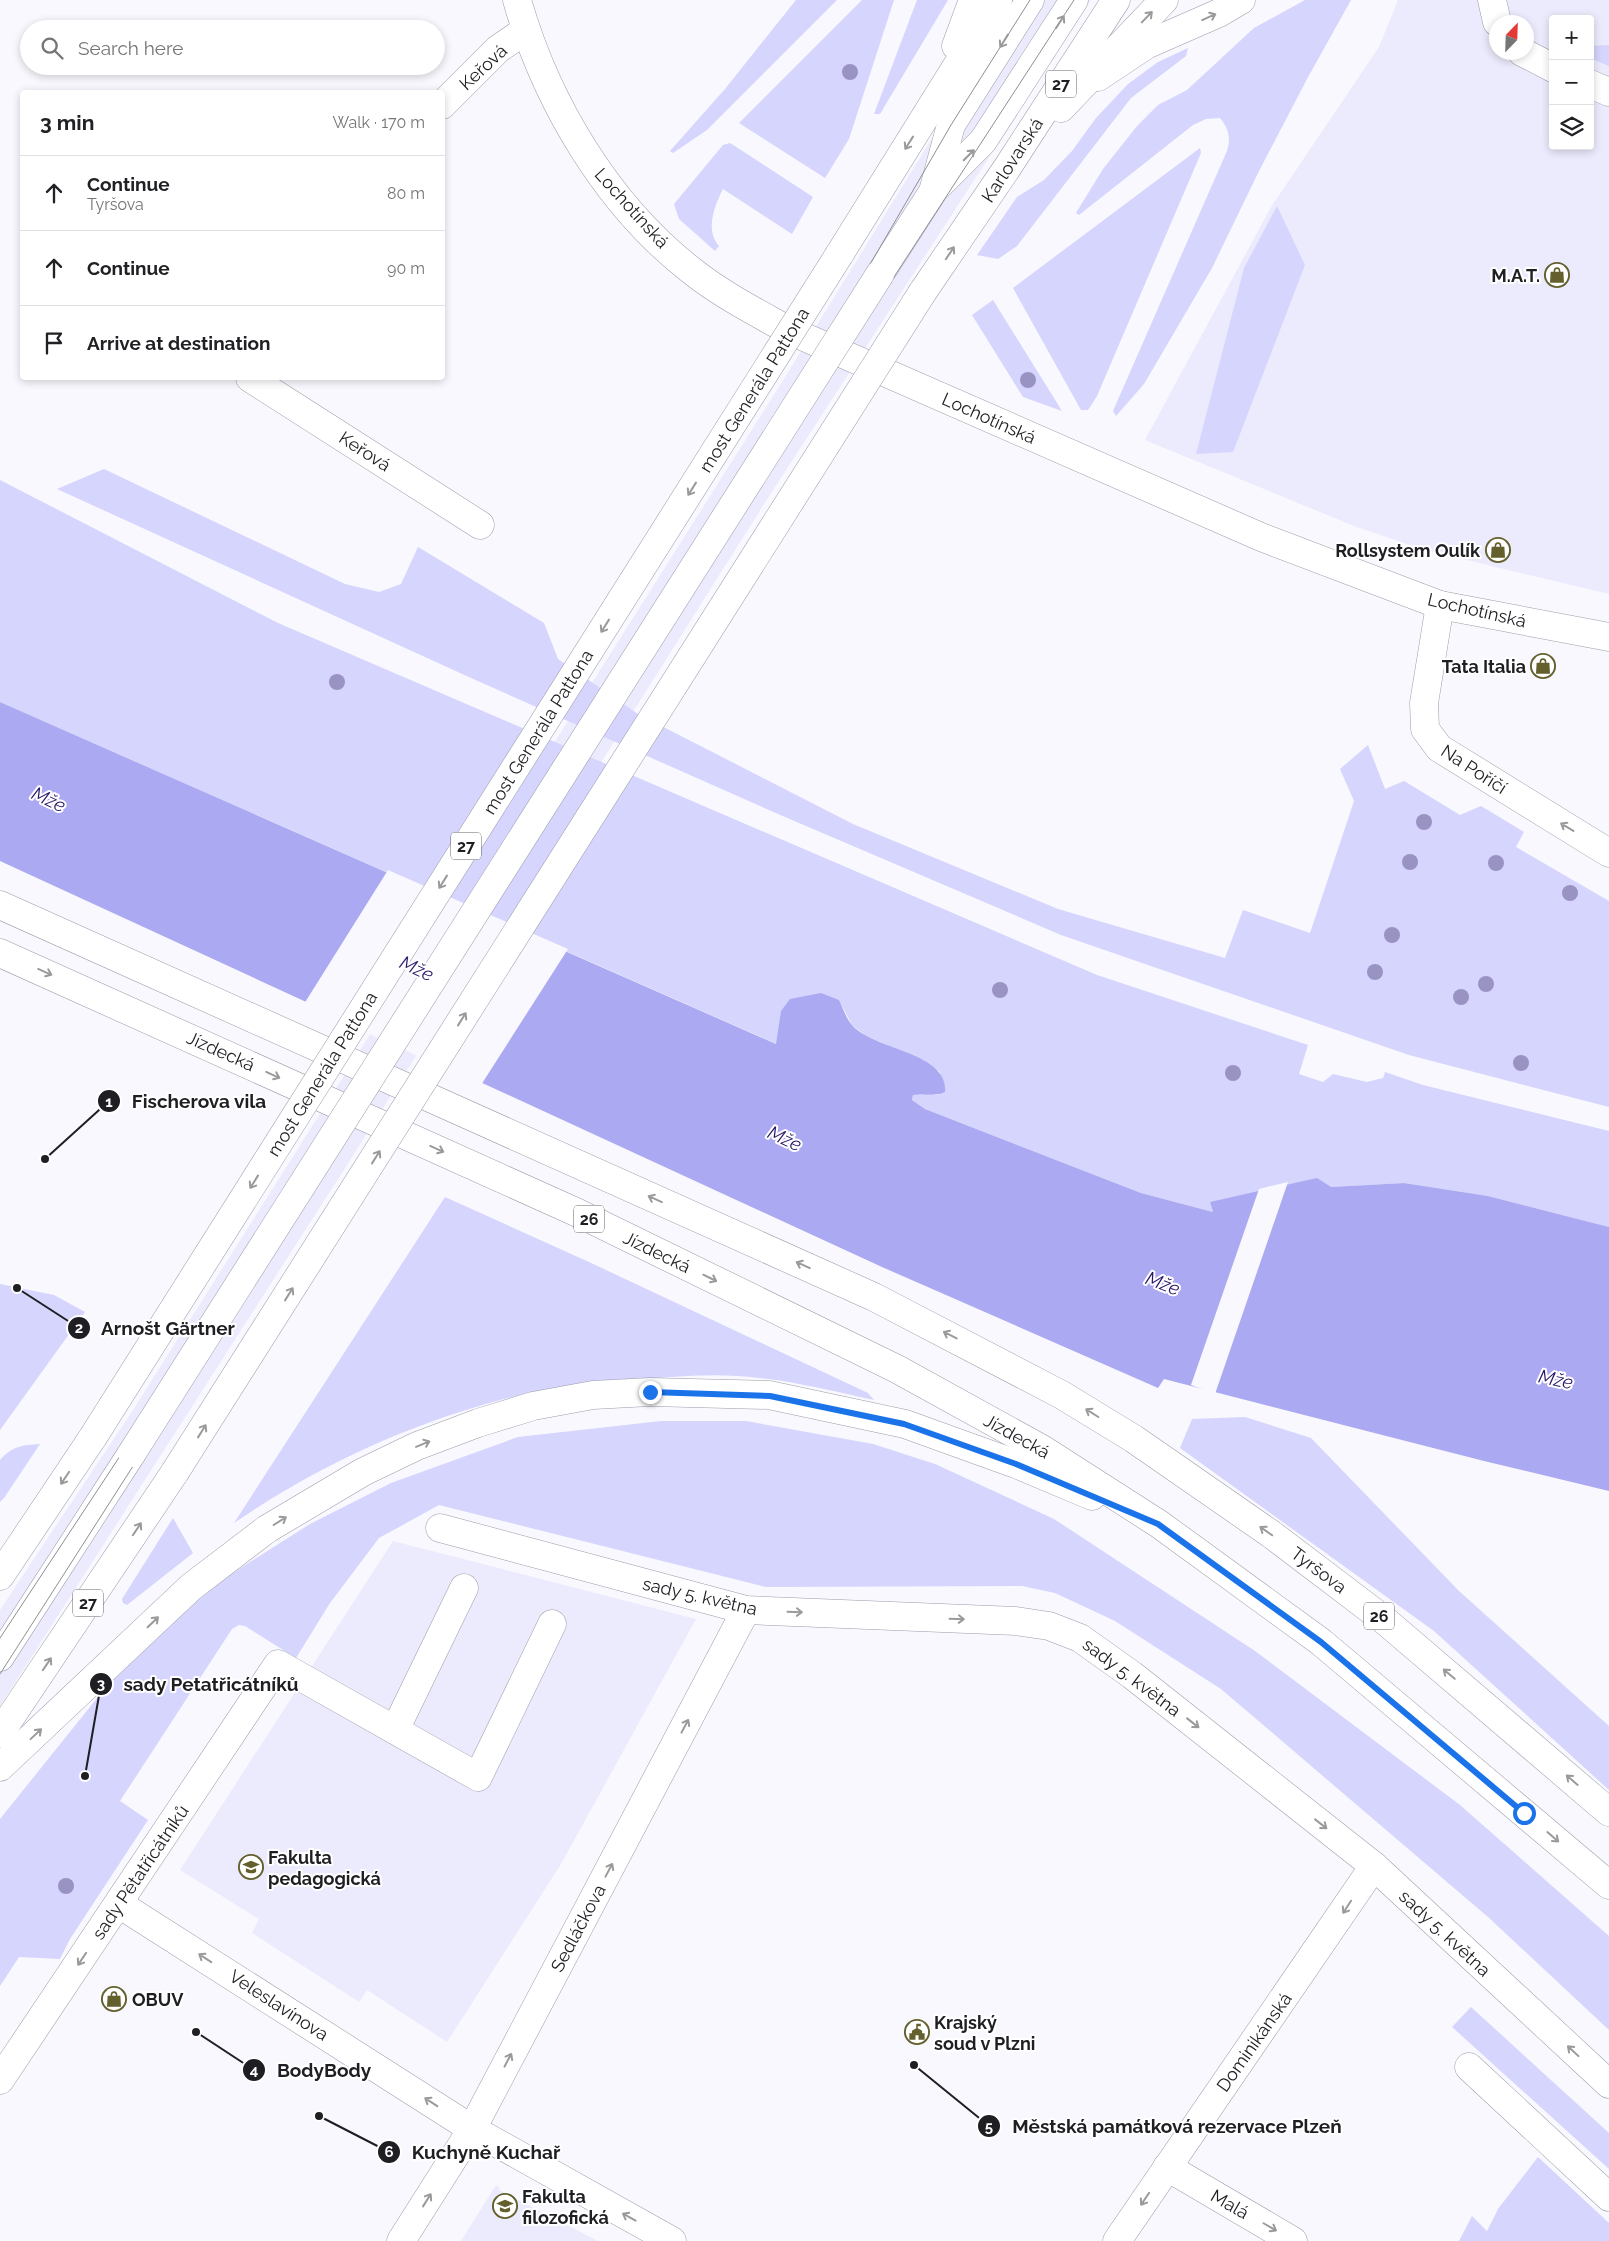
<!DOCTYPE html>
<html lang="en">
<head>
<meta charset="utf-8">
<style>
  body { margin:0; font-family:Raleway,sans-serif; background:#f2f2f2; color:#202124 }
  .controls { position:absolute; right:15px; top:15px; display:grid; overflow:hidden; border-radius:5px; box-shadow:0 2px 8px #0003 }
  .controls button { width:45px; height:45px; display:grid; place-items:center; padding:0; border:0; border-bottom:1px solid #e0e0e0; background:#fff; color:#202124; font:25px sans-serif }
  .compass { position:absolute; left:1489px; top:15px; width:45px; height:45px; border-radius:50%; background:#fff; box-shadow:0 2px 8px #0003; rotate:23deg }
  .stop { position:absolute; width:15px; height:15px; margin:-11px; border:4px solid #1a73e8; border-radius:50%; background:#fff }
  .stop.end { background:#1a73e8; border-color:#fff; box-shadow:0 1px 5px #0008 }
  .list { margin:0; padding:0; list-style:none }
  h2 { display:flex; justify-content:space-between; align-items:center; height:65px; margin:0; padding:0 20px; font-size:21px }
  h2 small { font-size:16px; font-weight:400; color:#757577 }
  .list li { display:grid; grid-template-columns:32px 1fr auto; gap:15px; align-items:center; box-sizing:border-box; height:75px; padding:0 20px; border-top:1px solid #e0e0e0 }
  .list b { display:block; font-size:19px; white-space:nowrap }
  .list p { margin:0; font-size:16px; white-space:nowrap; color:#757577 }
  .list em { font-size:16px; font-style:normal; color:#757577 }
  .icon { flex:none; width:28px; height:28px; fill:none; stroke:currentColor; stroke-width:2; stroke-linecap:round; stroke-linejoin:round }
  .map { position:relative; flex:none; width:1609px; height:2241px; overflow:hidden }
  .search { position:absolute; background:#fff; box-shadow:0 2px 8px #0003; left:20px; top:20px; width:425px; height:55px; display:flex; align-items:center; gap:12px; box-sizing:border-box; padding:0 18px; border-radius:28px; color:#757577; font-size:19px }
  .panel { position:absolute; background:#fff; box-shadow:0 2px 8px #0003; left:20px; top:90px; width:425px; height:290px; border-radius:5px }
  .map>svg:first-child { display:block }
</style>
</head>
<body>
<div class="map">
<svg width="1609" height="2241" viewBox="0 0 1609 2241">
  <rect width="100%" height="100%" fill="#f8f8fe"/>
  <g fill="#ebebfd" fill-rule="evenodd">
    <path d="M1017,0h74l-325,501 -412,653 -354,552v-96l133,-200 649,-1028z"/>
    <path d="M1398,0h211v594l-184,-44 -71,-24 -209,-86 126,-233 108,-160zM1553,19h37v127h-37zM1496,22h30v30h-30z"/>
    <path d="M393,1541l303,78 -135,245 -114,178 -80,-52 -8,12 -107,-69 7,-14 -79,-49z"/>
    <path d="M496,2185l4,3 -1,2 99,51h-137z"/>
  </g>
  <g fill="#d5d5fe">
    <path d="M796,0h41l-130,130 -34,23 -3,-2 55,-62z"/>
    <path d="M862,0h32l-45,139 -24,39 -86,-55z"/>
    <path d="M917,0h31l-68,114h-6z"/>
    <path d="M1305,0h46l-44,79 -48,92 -47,97 -68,116 -28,32 -3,-5 114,-260c4,-13 2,-22 -7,-33l-14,1 -13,6 -114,90 -3,-2 27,-44 34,-43 21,-21 29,-15 67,-62z"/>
    <path d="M1609,45v21l-19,-8v-12z"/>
    <path d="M1188,48l-2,8 -55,42 -114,148 -19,13 -21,-4 40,-58 27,-17 28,-29 24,-33 32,-34 30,-22z"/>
    <path d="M730,143l83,54 -21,37 -69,-45c-9,18 -18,41 -4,57l-4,5 -36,-32 -5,-15 49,-59z"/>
    <path d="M1200,148l1,5 -104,243 -9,14h-7l-68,-122z"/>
    <path d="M1277,206l28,59 -72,187 -37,2 48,-186z"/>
    <path d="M993,300l69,111 -39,-14 -51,-82z"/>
    <path d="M104,469l241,115 34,8 22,-8 17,-37 126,76 14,36 80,55 215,110 205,85 167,49 18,-48 67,23 44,-132 -14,-32 28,-24 17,44 19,-8 56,34 21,-9 43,26 -8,15 93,54v206l-200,-52 -348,-120 -283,-121 -307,-136 -414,-189z"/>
    <path d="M0,480l278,143 819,352 211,70 -9,29 24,8 10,-8 34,8 16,-4 2,-6 38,13 186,46v96l-121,-31 -84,-13 -73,4 -121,15 3,10 -72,-19 -216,-84 -13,-9 1,-5h26l1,-23 -16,-11 -58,-25 -14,-11 -13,-25 -58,11 -4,33 -777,-342z"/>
    <path d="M445,1197l144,65 279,131 6,7c-38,-8 -76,-18 -115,-22 -43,-6 -92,-1 -135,3 -39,5 -87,9 -124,19 -98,27 -182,66 -266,123z"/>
    <path d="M0,1284l54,11 31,17 -85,118z"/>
    <path d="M1245,1417l66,21 148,153 150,135v64l-175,-159 -254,-183 12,-29z"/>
    <path d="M661,1421h85l127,23 62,20 119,55 201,132 205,154 149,131v94l-121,-113 -267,-228 -106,-68 -60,-28 -33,-7 -256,1 -327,-82 -60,33 -49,65 -34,55 -51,-32 -6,-1 -7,4 -112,172 28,19 -78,119 -10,20 -41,-2 -19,29v-167l114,-142 54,-52 57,-47 85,-54 81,-41 127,-46z"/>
    <path d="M40,1444l-36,54 -4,4v-42c12,-14 23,-15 40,-16z"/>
    <path d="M173,1518l20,35 -66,52 -4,-2 -1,-4z"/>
    <path d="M1471,2007l138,126v36l-157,-142z"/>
    <path d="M1538,2157l71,66v18h-150l13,-25 15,15 11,-22z"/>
  </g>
  <path fill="#aba9f1" d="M0,702l776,342 5,-33 9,-12 31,-6 18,7c4,8 7,18 13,25 21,25 97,27 93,67 -10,5 -21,1 -32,3l-1,5 13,9 216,84 72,19 -3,-10 107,-24 14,9 73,-4 84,13 121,31v264l-125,-30 -320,-82 -6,9 -276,-121 -882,-406z"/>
  <g fill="#f8f8fe">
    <path d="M388,870l180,79 -87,136 -177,-81z"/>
    <path d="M1288,1182l-73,212 -24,-9 68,-196z"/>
  </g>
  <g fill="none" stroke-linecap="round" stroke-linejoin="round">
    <defs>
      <g id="minor">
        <path d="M517,0c29,102 90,205 175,271 29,23 62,40 94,58l475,208 179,68 169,32"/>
        <path d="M1492,0l5,22"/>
        <path d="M1522,52l31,16"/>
        <path d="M1098,77l48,-32 73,-32 22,-13"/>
        <path d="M1590,84l19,8"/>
        <path d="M442,105l56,-56 28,-19"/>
        <path d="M934,188l17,-63 79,-125"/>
        <path d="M880,274l54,-84 49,-49 91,-141"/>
        <path d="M250,378l230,147"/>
        <path d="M1440,605l-16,98 1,26 14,19 170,105"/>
        <path d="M440,1528l306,82 270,11 33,5 31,12 52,37 242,191 235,218"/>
        <path d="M0,1657l132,-204"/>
        <path d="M395,1730l69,-142"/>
        <path d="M119,1904l353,225 200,112"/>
        <path d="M1469,2067l140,130"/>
        <path d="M0,2080l278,-416 200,113 74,-153"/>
        <path d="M1167,2167l126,74"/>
        <path d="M401,2241l71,-112 274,-519"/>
        <path d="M1117,2241l257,-375"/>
      </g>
      <g id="major">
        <path d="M956,46l17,-46"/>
        <path d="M1061,108l103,-108"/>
        <path d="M839,255l159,-255"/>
        <path d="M922,293l85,-125 109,-168"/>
        <path d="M0,905l874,392 188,98 72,44 137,95 112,85 226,193"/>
        <path d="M0,953l578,260 319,156 145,80 117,75 162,118 288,243"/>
        <path d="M0,1576l93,-139"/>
        <path d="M0,1733l175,-261"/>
        <path d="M0,1767l191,-180 76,-58 96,-57 54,-26 61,-23 55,-17 60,-11 57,-3 119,3 136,29 111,40 76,32"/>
      </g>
    </defs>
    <use href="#minor" stroke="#9c9caa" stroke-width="29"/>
    <use href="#major" stroke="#9c9caa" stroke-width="29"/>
    <use href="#minor" stroke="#fff" stroke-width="28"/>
    <use href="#major" stroke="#fff" stroke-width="28"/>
    <g stroke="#8e8e94" stroke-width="1">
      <path d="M0,1638l124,-188 744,-1182 83,-143 79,-125"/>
      <path d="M0,1674l892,-1394 182,-280"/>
    </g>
    <defs>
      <path id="minor-bridge" d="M132,1453l748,-1179"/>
      <g id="major-bridge">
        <path d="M93,1437l746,-1182"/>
        <path d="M175,1472l747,-1179"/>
      </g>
    </defs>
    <use href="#minor-bridge" stroke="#9c9caa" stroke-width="29" stroke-linecap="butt"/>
    <use href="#major-bridge" stroke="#9c9caa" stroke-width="29" stroke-linecap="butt"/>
    <use href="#minor-bridge" stroke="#fff" stroke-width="28"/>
    <use href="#major-bridge" stroke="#fff" stroke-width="28"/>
  </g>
  <g fill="#9993c4">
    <circle cx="850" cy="72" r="8"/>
    <circle cx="1028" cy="380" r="8"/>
    <circle cx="337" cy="682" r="8"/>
    <circle cx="1424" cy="822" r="8"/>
    <circle cx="1410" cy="862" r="8"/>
    <circle cx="1496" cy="863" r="8"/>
    <circle cx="1570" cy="893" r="8"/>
    <circle cx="1392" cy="935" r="8"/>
    <circle cx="1375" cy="972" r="8"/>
    <circle cx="1486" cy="984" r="8"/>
    <circle cx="1000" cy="990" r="8"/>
    <circle cx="1461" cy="997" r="8"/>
    <circle cx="1521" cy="1063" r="8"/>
    <circle cx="1233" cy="1073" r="8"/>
    <circle cx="66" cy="1886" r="8"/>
  </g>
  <defs><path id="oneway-shaft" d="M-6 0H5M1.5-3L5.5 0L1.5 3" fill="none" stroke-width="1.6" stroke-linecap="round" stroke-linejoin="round" transform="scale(1.25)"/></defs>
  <g stroke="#9a9a9c">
    <use href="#oneway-shaft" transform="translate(1147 17) rotate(-46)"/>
    <use href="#oneway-shaft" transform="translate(1209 17) rotate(-24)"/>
    <use href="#oneway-shaft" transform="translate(1060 22) rotate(-57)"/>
    <use href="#oneway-shaft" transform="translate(1004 41) rotate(122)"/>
    <use href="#oneway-shaft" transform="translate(909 143) rotate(122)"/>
    <use href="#oneway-shaft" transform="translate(969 155) rotate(-45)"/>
    <use href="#oneway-shaft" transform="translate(950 253) rotate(-56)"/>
    <use href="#oneway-shaft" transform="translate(692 489) rotate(122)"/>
    <use href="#oneway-shaft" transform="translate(605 626) rotate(122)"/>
    <use href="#oneway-shaft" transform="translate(1567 827) rotate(-149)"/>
    <use href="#oneway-shaft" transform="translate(443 882) rotate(122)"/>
    <use href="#oneway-shaft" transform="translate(45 972) rotate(24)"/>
    <use href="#oneway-shaft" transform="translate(462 1019) rotate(-58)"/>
    <use href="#oneway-shaft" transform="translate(273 1075) rotate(24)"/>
    <use href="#oneway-shaft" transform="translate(437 1149) rotate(24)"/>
    <use href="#oneway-shaft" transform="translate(376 1157) rotate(-58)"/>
    <use href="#oneway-shaft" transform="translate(254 1182) rotate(122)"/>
    <use href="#oneway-shaft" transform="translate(655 1199) rotate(-156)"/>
    <use href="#oneway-shaft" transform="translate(803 1265) rotate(-156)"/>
    <use href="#oneway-shaft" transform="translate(710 1278) rotate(26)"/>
    <use href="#oneway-shaft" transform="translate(289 1294) rotate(-58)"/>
    <use href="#oneway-shaft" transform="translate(950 1335) rotate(-153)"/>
    <use href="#oneway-shaft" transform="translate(1092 1413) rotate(-148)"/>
    <use href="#oneway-shaft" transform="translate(202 1431) rotate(-58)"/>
    <use href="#oneway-shaft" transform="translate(423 1444) rotate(-22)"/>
    <use href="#oneway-shaft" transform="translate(65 1478) rotate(124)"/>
    <use href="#oneway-shaft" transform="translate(280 1521) rotate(-32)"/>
    <use href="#oneway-shaft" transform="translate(137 1529) rotate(-56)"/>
    <use href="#oneway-shaft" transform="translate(1266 1531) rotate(-145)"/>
    <use href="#oneway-shaft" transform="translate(795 1612) rotate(2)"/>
    <use href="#oneway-shaft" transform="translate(957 1619) rotate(2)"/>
    <use href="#oneway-shaft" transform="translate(153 1622) rotate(-44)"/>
    <use href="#oneway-shaft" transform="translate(47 1664) rotate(-56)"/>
    <use href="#oneway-shaft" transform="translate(1449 1674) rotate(-140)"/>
    <use href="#oneway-shaft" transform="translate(1193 1723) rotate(38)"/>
    <use href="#oneway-shaft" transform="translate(685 1726) rotate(-62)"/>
    <use href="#oneway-shaft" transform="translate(36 1734) rotate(-43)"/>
    <use href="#oneway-shaft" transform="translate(1572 1780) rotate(-139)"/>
    <use href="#oneway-shaft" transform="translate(1321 1824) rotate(38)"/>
    <use href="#oneway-shaft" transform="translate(1553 1837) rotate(41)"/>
    <use href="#oneway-shaft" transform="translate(609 1870) rotate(-62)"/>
    <use href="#oneway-shaft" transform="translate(1347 1907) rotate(123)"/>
    <use href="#oneway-shaft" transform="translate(205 1958) rotate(-147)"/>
    <use href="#oneway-shaft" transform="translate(82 1959) rotate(124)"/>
    <use href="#oneway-shaft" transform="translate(1573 2051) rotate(-137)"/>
    <use href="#oneway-shaft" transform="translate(508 2060) rotate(-62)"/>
    <use href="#oneway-shaft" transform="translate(431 2102) rotate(-147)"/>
    <use href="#oneway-shaft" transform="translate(1145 2199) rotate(124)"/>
    <use href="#oneway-shaft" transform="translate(427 2200) rotate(-58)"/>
    <use href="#oneway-shaft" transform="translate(629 2217) rotate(-151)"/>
    <use href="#oneway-shaft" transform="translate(1270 2227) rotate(30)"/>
  </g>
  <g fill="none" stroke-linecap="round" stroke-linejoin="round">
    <path stroke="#1a73e8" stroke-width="6" d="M650,1392l120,4 134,28 112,40 142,60 163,118 203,171"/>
  </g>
  <defs>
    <symbol id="shop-ring" viewBox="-11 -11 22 22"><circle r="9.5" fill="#fff" stroke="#64602d" stroke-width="1.5"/><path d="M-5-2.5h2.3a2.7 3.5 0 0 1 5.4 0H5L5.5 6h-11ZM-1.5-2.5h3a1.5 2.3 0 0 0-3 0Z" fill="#64602d"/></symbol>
    <symbol id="university-ring" viewBox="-11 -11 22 22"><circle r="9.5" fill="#fff" stroke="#64602d" stroke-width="1.5"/><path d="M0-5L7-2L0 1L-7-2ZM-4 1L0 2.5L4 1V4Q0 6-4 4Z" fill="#64602d"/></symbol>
    <symbol id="civic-ring" viewBox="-11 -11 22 22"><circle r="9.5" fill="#fff" stroke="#64602d" stroke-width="1.5"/><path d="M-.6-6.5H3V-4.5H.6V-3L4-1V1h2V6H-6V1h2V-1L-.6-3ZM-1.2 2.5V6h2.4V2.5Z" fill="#64602d"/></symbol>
  </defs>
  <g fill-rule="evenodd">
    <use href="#shop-ring" x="1543" y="261" width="28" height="28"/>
    <use href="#shop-ring" x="1484" y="536" width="28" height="28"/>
    <use href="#shop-ring" x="1529" y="652" width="28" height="28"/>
    <use href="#university-ring" x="237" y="1853" width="28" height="28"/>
    <use href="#shop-ring" x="100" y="1985" width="28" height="28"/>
    <use href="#civic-ring" x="903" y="2018" width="28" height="28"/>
    <use href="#university-ring" x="491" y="2192" width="28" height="28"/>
  </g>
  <g text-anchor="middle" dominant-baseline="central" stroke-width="4" stroke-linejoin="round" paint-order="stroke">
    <g fill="#fff" stroke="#626265" stroke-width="1">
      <rect x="1046" y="70.5" width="30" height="27" rx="4"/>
      <rect x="451" y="832.5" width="30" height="27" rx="4"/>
      <rect x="574" y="1205.5" width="30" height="27" rx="4"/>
      <rect x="73" y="1589.5" width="30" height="27" rx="4"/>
      <rect x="1364" y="1602.5" width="30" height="27" rx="4"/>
    </g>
    <g font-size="16" font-weight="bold" fill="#1e1e23">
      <text x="1061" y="84">27</text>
      <text x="466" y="846">27</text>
      <text x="589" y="1219">26</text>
      <text x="88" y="1603">27</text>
      <text x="1379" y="1616">26</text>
    </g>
    <g font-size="18" fill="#1e1e23" stroke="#fff">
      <text transform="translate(483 67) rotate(-43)">Keřová</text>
      <text transform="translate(1012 160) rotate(-57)">Karlovarská</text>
      <text transform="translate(632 208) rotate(48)">Lochotínská</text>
      <text transform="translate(754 390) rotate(-58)">most Generála Pattona</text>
      <text transform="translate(989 418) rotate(24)">Lochotínská</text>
      <text transform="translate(365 451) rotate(33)">Keřová</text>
      <text transform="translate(1477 610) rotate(13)">Lochotínská</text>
      <text transform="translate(538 732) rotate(-58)">most Generála Pattona</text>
      <text transform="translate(1474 769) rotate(33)">Na Poříčí</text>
      <text transform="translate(221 1051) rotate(24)">Jízdecká</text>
      <text transform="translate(322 1074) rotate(-58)">most Generála Pattona</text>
      <text transform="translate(657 1252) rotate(26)">Jízdecká</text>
      <text transform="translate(1017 1436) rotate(29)">Jízdecká</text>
      <text transform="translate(1319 1570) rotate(37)">Tyršova</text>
      <text transform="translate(700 1596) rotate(13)">sady 5. května</text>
      <text transform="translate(1132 1677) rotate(37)">sady 5. května</text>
      <text transform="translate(140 1872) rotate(-56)">sady Pětatřicátníků</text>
      <text transform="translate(578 1928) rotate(-62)">Sedláčkova</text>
      <text transform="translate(1445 1933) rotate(43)">sady 5. května</text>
      <text transform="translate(279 2005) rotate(33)">Veleslavínova</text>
      <text transform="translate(1254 2042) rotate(-55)">Dominikánská</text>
      <text transform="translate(1230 2204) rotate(30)">Malá</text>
    </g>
    <g font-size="18" font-weight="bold" fill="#1e1e23" stroke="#fff" text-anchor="start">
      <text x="1540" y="275" text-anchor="end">M.A.T.</text>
      <text x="1480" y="550" text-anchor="end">Rollsystem Oulík</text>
      <text x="1526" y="666" text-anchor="end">Tata Italia</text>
      <text x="268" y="1857">Fakulta<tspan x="268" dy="21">pedagogická</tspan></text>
      <text x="132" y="1999">OBUV</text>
      <text x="934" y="2022">Krajský<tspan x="934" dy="21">soud v Plzni</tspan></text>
      <text x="522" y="2196">Fakulta<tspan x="522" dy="21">filozofická</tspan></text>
    </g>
    <g font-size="19" font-style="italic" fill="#291768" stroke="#fff">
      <text transform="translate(49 799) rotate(25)">Mže</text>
      <text transform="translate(417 968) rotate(25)">Mže</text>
      <text transform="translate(785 1138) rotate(25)">Mže</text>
      <text transform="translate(1163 1283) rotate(21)">Mže</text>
      <text transform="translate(1556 1379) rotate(12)">Mže</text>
    </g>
  </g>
  <path fill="none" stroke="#1e1e23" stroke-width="2" d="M45 1159L109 1101M17 1288L79 1328M85 1776L101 1684M196 2032L254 2070M914 2065L989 2126M319 2116L389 2152"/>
  <g fill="#1e1e23" stroke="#fff" stroke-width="2">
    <circle cx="45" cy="1159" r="5"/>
    <circle cx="17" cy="1288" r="5"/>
    <circle cx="85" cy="1776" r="5"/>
    <circle cx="196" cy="2032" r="5"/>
    <circle cx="914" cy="2065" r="5"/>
    <circle cx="319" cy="2116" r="5"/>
    <circle cx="109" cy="1101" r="12"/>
    <circle cx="79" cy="1328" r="12"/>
    <circle cx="101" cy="1684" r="12"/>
    <circle cx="254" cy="2070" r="12"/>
    <circle cx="989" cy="2126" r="12"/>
    <circle cx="389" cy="2152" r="12"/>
  </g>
  <g font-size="15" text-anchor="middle" font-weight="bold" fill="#fff">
    <text x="109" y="1107">1</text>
    <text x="79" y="1333">2</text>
    <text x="101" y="1689">3</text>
    <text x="254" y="2075">4</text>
    <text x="989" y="2132">5</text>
    <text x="389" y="2157">6</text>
  </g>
  <g font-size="19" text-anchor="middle" font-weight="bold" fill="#1e1e23" stroke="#fff" stroke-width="4" stroke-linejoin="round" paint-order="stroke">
    <text x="199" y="1108">Fischerova vila</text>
    <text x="168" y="1335">Arnošt Gӓrtner</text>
    <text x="211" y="1691">sady Petatřicátníků</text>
    <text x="324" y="2077">BodyBody</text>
    <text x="1177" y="2133">Městská památková rezervace Plzeň</text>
    <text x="486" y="2159">Kuchyně Kuchař</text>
  </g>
</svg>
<div class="controls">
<button>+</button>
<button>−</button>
<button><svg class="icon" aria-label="layers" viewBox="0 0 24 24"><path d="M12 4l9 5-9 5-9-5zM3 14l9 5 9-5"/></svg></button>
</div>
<svg class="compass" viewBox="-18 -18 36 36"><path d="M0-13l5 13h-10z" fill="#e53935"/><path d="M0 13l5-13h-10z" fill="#757577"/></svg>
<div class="stop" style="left:1524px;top:1813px"></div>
<div class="stop end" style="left:650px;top:1392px"></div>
<div class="search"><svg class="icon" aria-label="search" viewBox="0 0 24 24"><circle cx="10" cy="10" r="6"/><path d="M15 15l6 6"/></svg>Search here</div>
<section class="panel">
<h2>3 min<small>Walk · 170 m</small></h2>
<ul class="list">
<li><svg class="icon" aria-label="ahead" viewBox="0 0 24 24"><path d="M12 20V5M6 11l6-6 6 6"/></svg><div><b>Continue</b><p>Tyršova</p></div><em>80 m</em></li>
<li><svg class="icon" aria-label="ahead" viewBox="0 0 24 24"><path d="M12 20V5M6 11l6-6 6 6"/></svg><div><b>Continue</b></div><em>90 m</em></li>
<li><svg class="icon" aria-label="arrive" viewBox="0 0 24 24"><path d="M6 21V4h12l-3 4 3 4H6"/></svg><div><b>Arrive at destination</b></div></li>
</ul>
</section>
</div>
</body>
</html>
